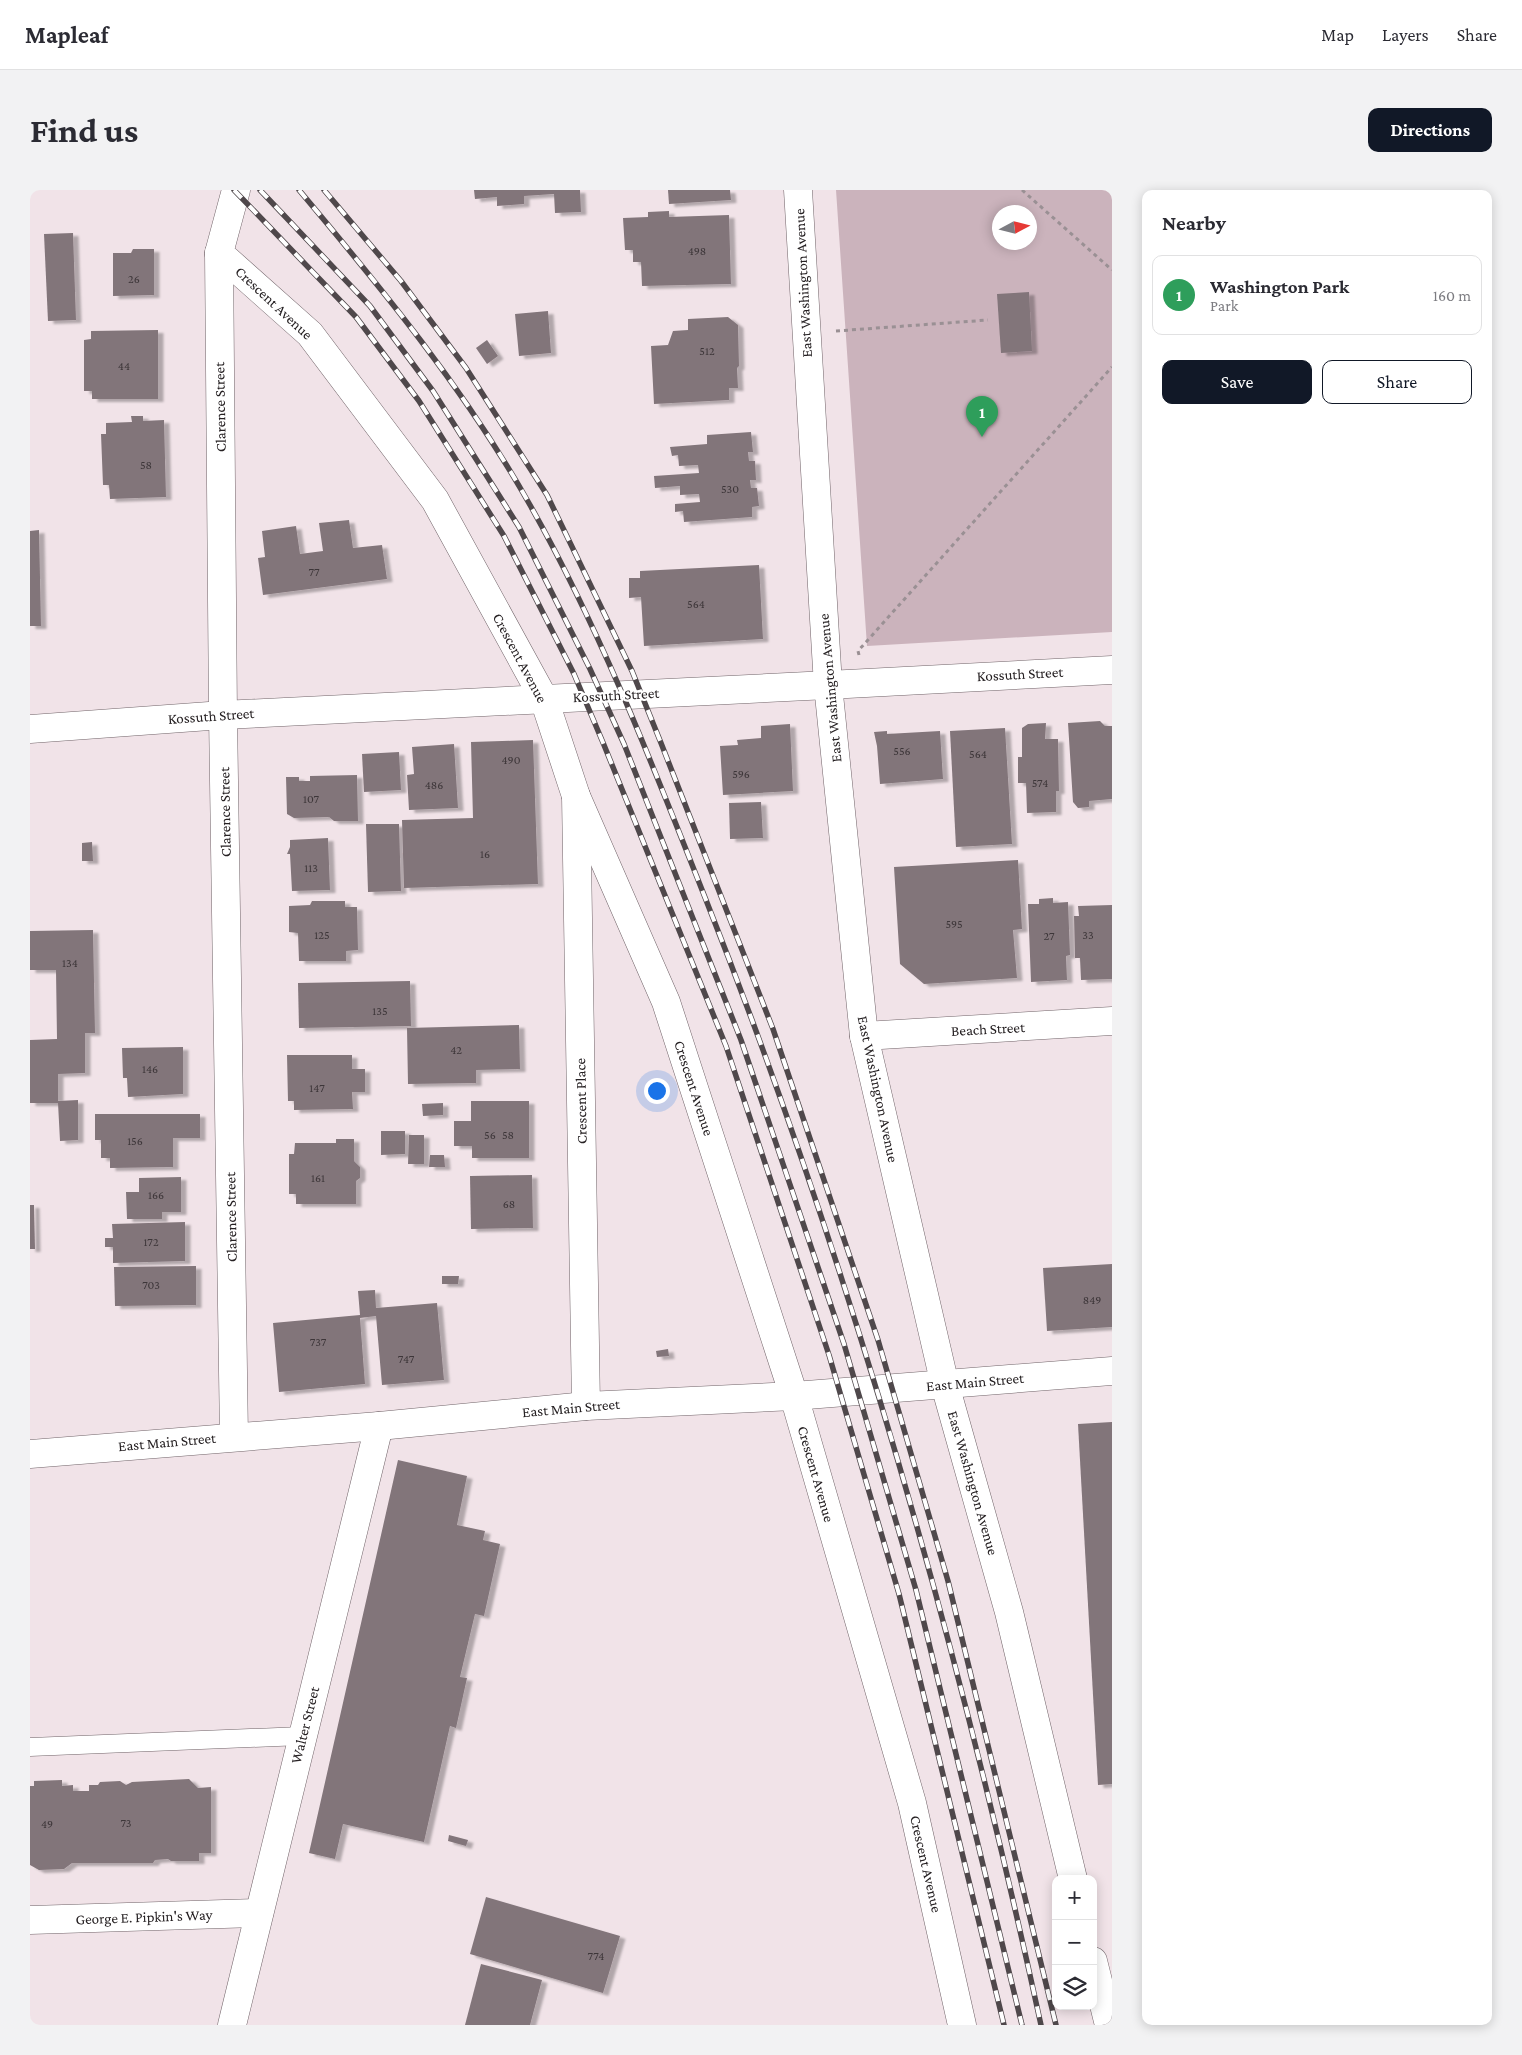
<!DOCTYPE html>
<html lang="en">
<head>
<meta charset="utf-8">
<style>
  body { margin:0; font-family:"Crimson Pro",serif; background:#f2f2f3; color:#2b2b33 }
  .controls { position:absolute; right:15px; bottom:15px; display:grid; overflow:hidden; border-radius:10px; box-shadow:0 2px 12px #0003 }
  .controls button { width:45px; height:45px; display:grid; place-items:center; padding:0; border:0; border-bottom:1px solid #e1e1e2; background:#fff; color:#2b2b33; font:25px sans-serif }
  .compass { position:absolute; left:962px; top:15px; width:45px; height:45px; border-radius:50%; background:#fff; box-shadow:0 2px 12px #0003; rotate:83deg }
  .you { position:absolute; left:626px; top:900px; width:18px; height:18px; margin:-12px; border:4px solid #fff; border-radius:50%; background:#1a73e8; box-shadow:0 0 0 8px #1a73e833 }
  .badge { display:grid; place-items:center; width:32px; height:32px; border-radius:50%; background:#111827; color:#fff; font-size:16px; font-weight:700 }
  .pin { position:absolute; translate:-50% -41px; filter:drop-shadow(0 1px 2px #0008) }
  .pin::after { content:''; position:absolute; top:26px; width:18px; height:15px; background:inherit; clip-path:polygon(0 0,100% 0,50% 100%) }
  .list { margin:0; padding:0; list-style:none }
  h2 { display:flex; justify-content:space-between; align-items:center; height:65px; margin:0; padding:0 20px; font-size:21px }
  h2 small { font-size:16px; font-weight:400; color:#7c7c81 }
  .list li { display:grid; grid-template-columns:32px 1fr auto; gap:15px; align-items:center; box-sizing:border-box; height:80px; margin:0 10px 10px; padding:0 10px; border:1px solid #e1e1e2; border-radius:10px }
  .list b { display:block; font-size:19px; white-space:nowrap }
  .list p { margin:0; font-size:16px; white-space:nowrap; color:#7c7c81 }
  .list em { font-size:16px; font-style:normal; color:#7c7c81 }
  .actions { display:flex; gap:10px; padding:15px 20px }
  .actions a { flex:1; padding:11px 0; border:1px solid #111827; border-radius:10px; text-align:center; font-size:18px; color:#111827 }
  .actions .main { background:#111827; color:#fff }
  .icon { flex:none; width:28px; height:28px; fill:none; stroke:currentColor; stroke-width:2; stroke-linecap:round; stroke-linejoin:round }
  .map { position:relative; flex:none; width:1082px; height:1835px; overflow:hidden; border-radius:10px }
  header { display:flex; align-items:center; gap:30px; box-sizing:border-box; height:70px; padding:0 25px; background:#fff; border-bottom:1px solid #e1e1e2 }
  header strong { font-size:24px }
  nav { display:flex; gap:28px; margin-inline-start:auto; font-size:18px }
  .intro { display:flex; align-items:center; justify-content:space-between; box-sizing:border-box; height:120px; padding:0 30px }
  h1 { margin:0; font-size:35px }
  .button { padding:12px 22px; border-radius:10px; background:#111827; color:#fff; font-size:18px; font-weight:700 }
  main { display:flex; gap:30px; padding:0 30px }
  aside { flex:1; background:#fff; border-radius:10px; box-shadow:0 2px 12px #0003 }
  .map>svg:first-child { display:block }
</style>
</head>
<body>
<header>
<strong>Mapleaf</strong>
<nav><a>Map</a><a>Layers</a><a>Share</a></nav>
</header>
<div class="intro"><h1>Find us</h1><a class="button">Directions</a></div>
<main>
<div class="map">
<svg width="1082" height="1835" viewBox="0 0 1082 1835">
  <defs>
    <filter id="shadow"><feDropShadow dx="5.5" dy="3" stdDeviation="1" flood-color="#0004"/></filter>
  </defs>
  <rect width="100%" height="100%" fill="#f1e3e8"/>
  <path fill="#cbb3bc" fill-rule="evenodd" d="M806,0h276v442l-245,14zM969,22h30v30h-30z"/>
  <g fill="#82757a" filter="url(#shadow)">
    <path d="M444,0h106l1,22 -26,1 -1,-19 -30,2v8l-27,2v-9l-22,2z"/>
    <path d="M638,0h62l1,10 -62,4z"/>
    <path d="M639,21v6l60,-2 2,69 -89,2 -1,-24h-8v-12h-8l-2,-32 25,-1v-5z"/>
    <path d="M43,43l3,87 -28,1 -4,-87z"/>
    <path d="M103,59h21v46l-41,1v-43h18z"/>
    <path d="M999,102l3,59 -31,2 -4,-59z"/>
    <path d="M518,121l3,42 -32,3 -4,-42z"/>
    <path d="M698,127l10,8 1,41 -2,2 1,20h-9v12l-75,4 -3,-58 17,-1 5,-14 15,-1v-11z"/>
    <path d="M128,140v69h-66v-8h-8v-51l7,-1v-8z"/>
    <path d="M457,150l11,16 -11,8 -11,-16z"/>
    <path d="M101,226h12v5l21,-1 2,77 -56,2 -1,-14h-6l-2,-51h5v-11l26,-1z"/>
    <path d="M721,242l2,20h-5l1,9h6l1,19h-6l1,8h6l2,18 -7,1v10l-68,5 -1,-11 -8,1v-8l25,-2 -1,-8 -19,1v-9l-25,2 -1,-12 45,-3 -1,-8 -19,1 -1,-11 -6,1 -2,-9 37,-3v-9z"/>
    <path d="M319,330l4,28 29,-3 5,34 -124,16 -5,-37 7,-1 -3,-26 34,-5 4,28 23,-3 -4,-28z"/>
    <path d="M9,340l2,96h-11v-95z"/>
    <path d="M729,375l4,74 -119,7 -3,-49 -12,1v-20h11v-7z"/>
    <path d="M1070,531l5,5h7v73l-23,2v6l-11,1 -5,-6 -5,-79z"/>
    <path d="M1016,533l-1,16h13l1,52h-3v21l-29,1 -1,-30h-8v-26h4v-29l6,-4z"/>
    <path d="M760,534l3,67 -70,4 -3,-49 18,-1 -1,-5 24,-2v-12z"/>
    <path d="M975,538l7,116 -56,3 -6,-116z"/>
    <path d="M857,541v3l53,-3 3,48 -63,5 -3,-38 -3,-14z"/>
    <path d="M503,550l5,144 -134,4 -2,-68 71,-2 -2,-76z"/>
    <path d="M424,554l4,64 -49,2 -2,-35 7,-1 -2,-27z"/>
    <path d="M369,562l2,38 -37,2 -2,-38z"/>
    <path d="M327,585l1,46h-24l-5,-4 -35,1 -7,-4 -1,-37h13v4h11v-5z"/>
    <path d="M731,612l2,36 -33,1 -1,-36z"/>
    <path d="M336,634h33l2,67 -33,1z"/>
    <path d="M298,648l2,52 -38,1 -2,-37h-3l3,-7v-7z"/>
    <path d="M62,652l1,19h-11v-18z"/>
    <path d="M988,670l4,69 -9,1 4,48 -93,6 -24,-20 -6,-97z"/>
    <path d="M1023,708v5l15,-1 2,53 -4,1 1,24 -36,2 -3,-78h11v-5z"/>
    <path d="M282,711h33v6h12l1,43 -12,1v10h-47l-1,-28 -9,-1v-26l21,-1z"/>
    <path d="M1082,715v74l-31,1 -1,-22h-5l-1,-42h5l-1,-10z"/>
    <path d="M63,740l2,103h-10v40l-27,1v27l20,-1v40l-18,1 -2,-38h-28v-63l27,-1 -1,-69h-26v-39z"/>
    <path d="M380,791l1,45 -112,2 -1,-45z"/>
    <path d="M489,835l1,44 -44,1v13l-68,1 -1,-56z"/>
    <path d="M153,857v47l-55,3 -1,-19h-4l-1,-30z"/>
    <path d="M257,865h65v14h13v23h-13l1,17 -59,1v-9h-6z"/>
    <path d="M441,911h58v57h-57v-12h-18v-25h17z"/>
    <path d="M413,913v12l-20,1 -1,-12z"/>
    <path d="M65,924h105v24h-27v29l-63,1v-10h-9v-18h-6z"/>
    <path d="M351,941h24v23l-24,1z"/>
    <path d="M379,945h15v29h-16z"/>
    <path d="M306,949h18v22l6,6v11l-4,3v23h-60v-10h-7v-40h5l1,-11h41z"/>
    <path d="M400,965h14l1,12h-16z"/>
    <path d="M502,985l1,53 -62,1 -1,-53z"/>
    <path d="M151,987v35h-19v7h-35l-1,-27h13v-14z"/>
    <path d="M0,1015h4l1,44h-5z"/>
    <path d="M155,1032v39l-72,2v-16h-8v-9h8l-1,-14z"/>
    <path d="M1082,1074v63l-65,4 -4,-63z"/>
    <path d="M166,1076v39l-81,1 -1,-39z"/>
    <path d="M412,1086h17l-1,8h-16z"/>
    <path d="M345,1100l1,18 61,-5 7,77 -62,5 -6,-69 -16,2 5,66 -86,8 -6,-69 87,-8 -2,-24z"/>
    <path d="M638,1159l1,7 -12,1 -1,-6z"/>
    <path d="M1082,1232v362l-14,1 -20,-361z"/>
    <path d="M368,1270l69,16 -10,49 28,6 -2,9 17,4 -16,72 -9,-2 -15,63 7,1 -11,50 -6,-2 -26,116 -81,-18 -8,35 -26,-6z"/>
    <path d="M159,1589l9,9 13,-1v66h-12v8h-28l-3,-2 -13,1 -2,3h-81l-8,6 -25,1 -9,-5v-79h4v-5l28,-1v6l11,-1v6h16v-6h9l2,-3 20,-1 6,4 6,-3z"/>
    <path d="M419,1645l19,5 -2,6 -18,-5z"/>
    <path d="M456,1707l134,39 -17,57 -133,-39z"/>
    <path d="M451,1774l61,16 -12,45h-65z"/>
  </g>
  <g fill="none" stroke-linecap="round" stroke-linejoin="round">
    <defs>
      <path id="lane" d="M0,1557l272,-11"/>
      <g id="street">
        <path d="M189,63l4,462 11,722"/>
        <path d="M798,495l284,-15"/>
        <path d="M546,606l10,610"/>
        <path d="M834,846l248,-15"/>
        <path d="M915,1195l64,227 64,267"/>
        <path d="M0,1730l229,-7"/>
        <path d="M1063,1771l16,64"/>
        <path d="M202,1835l147,-599"/>
      </g>
      <g id="secondary">
        <path d="M206,0l-17,63 91,81 125,166 109,199 32,97 90,206 128,394 118,407 50,222"/>
        <path d="M768,0l30,495 36,351 81,349"/>
        <path d="M0,539l193,-14 605,-30"/>
        <path d="M0,1264l349,-28 207,-20 208,-10 318,-25"/>
      </g>
    </defs>
    <use href="#lane" stroke="#716469" stroke-width="19"/>
    <use href="#street" stroke="#716469" stroke-width="29"/>
    <use href="#secondary" stroke="#716469" stroke-width="29"/>
    <g stroke="#9a9094" stroke-width="3" stroke-dasharray="4 4" stroke-linecap="butt">
      <path d="M992,0l90,80"/>
      <path d="M806,141l152,-11"/>
      <path d="M829,465l-1,-4 254,-284"/>
    </g>
    <use href="#lane" stroke="#fff" stroke-width="18"/>
    <use href="#street" stroke="#fff" stroke-width="28"/>
    <use href="#secondary" stroke="#fff" stroke-width="28"/>
    <defs>
      <g id="rail">
        <path d="M204,0l122,127 63,84 85,135 70,138 30,71 122,301 103,309 70,239 105,431"/>
        <path d="M230,0l110,116 63,85 86,136 71,142 34,75 117,296 103,304 72,246 106,435"/>
        <path d="M269,0c84,100 167,201 231,315 71,126 123,261 176,395 144,364 252,742 335,1125"/>
        <path d="M294,0l77,91 65,87 81,127 85,176 29,72 112,286 105,311 70,241 108,444"/>
      </g>
    </defs>
    <use href="#rail" stroke="#4f484b" stroke-width="5.5"/>
    <use href="#rail" stroke="#fff" stroke-width="4" stroke-dasharray="11" stroke-linecap="butt"/>
  </g>
  <g text-anchor="middle" dominant-baseline="central" stroke-width="4.5" stroke-linejoin="round" paint-order="stroke">
    <g font-size="12" fill="#3d3639">
      <text x="667" y="61">498</text>
      <text x="104" y="89">26</text>
      <text x="677" y="161">512</text>
      <text x="94" y="176">44</text>
      <text x="116" y="275">58</text>
      <text x="700" y="299">530</text>
      <text x="284" y="382">77</text>
      <text x="666" y="414">564</text>
      <text x="872" y="561">556</text>
      <text x="948" y="564">564</text>
      <text x="481" y="570">490</text>
      <text x="711" y="584">596</text>
      <text x="1010" y="593">574</text>
      <text x="404" y="595">486</text>
      <text x="281" y="609">107</text>
      <text x="455" y="664">16</text>
      <text x="281" y="678">113</text>
      <text x="924" y="734">595</text>
      <text x="292" y="745">125</text>
      <text x="1058" y="745">33</text>
      <text x="1019" y="746">27</text>
      <text x="40" y="773">134</text>
      <text x="350" y="821">135</text>
      <text x="426" y="860">42</text>
      <text x="120" y="879">146</text>
      <text x="287" y="898">147</text>
      <text x="460" y="945">56</text>
      <text x="478" y="945">58</text>
      <text x="105" y="951">156</text>
      <text x="288" y="988">161</text>
      <text x="126" y="1005">166</text>
      <text x="479" y="1014">68</text>
      <text x="121" y="1052">172</text>
      <text x="121" y="1095">703</text>
      <text x="1062" y="1110">849</text>
      <text x="288" y="1152">737</text>
      <text x="376" y="1169">747</text>
      <text x="96" y="1633">73</text>
      <text x="17" y="1634">49</text>
      <text x="566" y="1766">774</text>
    </g>
    <g font-size="15" fill="#262123" stroke="#fff">
      <text transform="translate(773 93) rotate(-93)">East Washington Avenue</text>
      <text transform="translate(244 113) rotate(43)">Crescent Avenue</text>
      <text transform="translate(190 217) rotate(-91)">Clarence Street</text>
      <text transform="translate(490 468) rotate(62)">Crescent Avenue</text>
      <text transform="translate(990 484) rotate(-3)">Kossuth Street</text>
      <text transform="translate(800 498) rotate(-95)">East Washington Avenue</text>
      <text transform="translate(586 505) rotate(-3)">Kossuth Street</text>
      <text transform="translate(181 526) rotate(-4)">Kossuth Street</text>
      <text transform="translate(195 622) rotate(-91)">Clarence Street</text>
      <text transform="translate(958 839) rotate(-3)">Beach Street</text>
      <text transform="translate(664 898) rotate(72)">Crescent Avenue</text>
      <text transform="translate(848 899) rotate(78)">East Washington Avenue</text>
      <text transform="translate(551 911) rotate(-91)">Crescent Place</text>
      <text transform="translate(201 1027) rotate(-91)">Clarence Street</text>
      <text transform="translate(945 1192) rotate(-5)">East Main Street</text>
      <text transform="translate(541 1218) rotate(-5)">East Main Street</text>
      <text transform="translate(137 1252) rotate(-5)">East Main Street</text>
      <text transform="translate(786 1284) rotate(74)">Crescent Avenue</text>
      <text transform="translate(943 1293) rotate(74)">East Washington Avenue</text>
      <text transform="translate(275 1535) rotate(-76)">Walter Street</text>
      <text transform="translate(896 1674) rotate(77)">Crescent Avenue</text>
      <text transform="translate(114 1727) rotate(-2)">George E. Pipkin's Way</text>
    </g>
  </g>
</svg>
<div class="controls">
<button>+</button>
<button>−</button>
<button><svg class="icon" aria-label="layers" viewBox="0 0 24 24"><path d="M12 4l9 5-9 5-9-5zM3 14l9 5 9-5"/></svg></button>
</div>
<svg class="compass" viewBox="-18 -18 36 36"><path d="M0-13l5 13h-10z" fill="#e53935"/><path d="M0 13l5-13h-10z" fill="#7c7c81"/></svg>
<div class="you"></div>
<div class="pin badge" style="left:952px;top:247px;background:#2e9e5b">1</div>
</div>
<aside>
<h2>Nearby<small></small></h2>
<ul class="list">
<li><span class="badge" style="background:#2e9e5b">1</span><div><b>Washington Park</b><p>Park</p></div><em>160 m</em></li>
</ul>
<div class="actions"><a class="main">Save</a><a>Share</a></div>
</aside>
</main>
</body>
</html>
